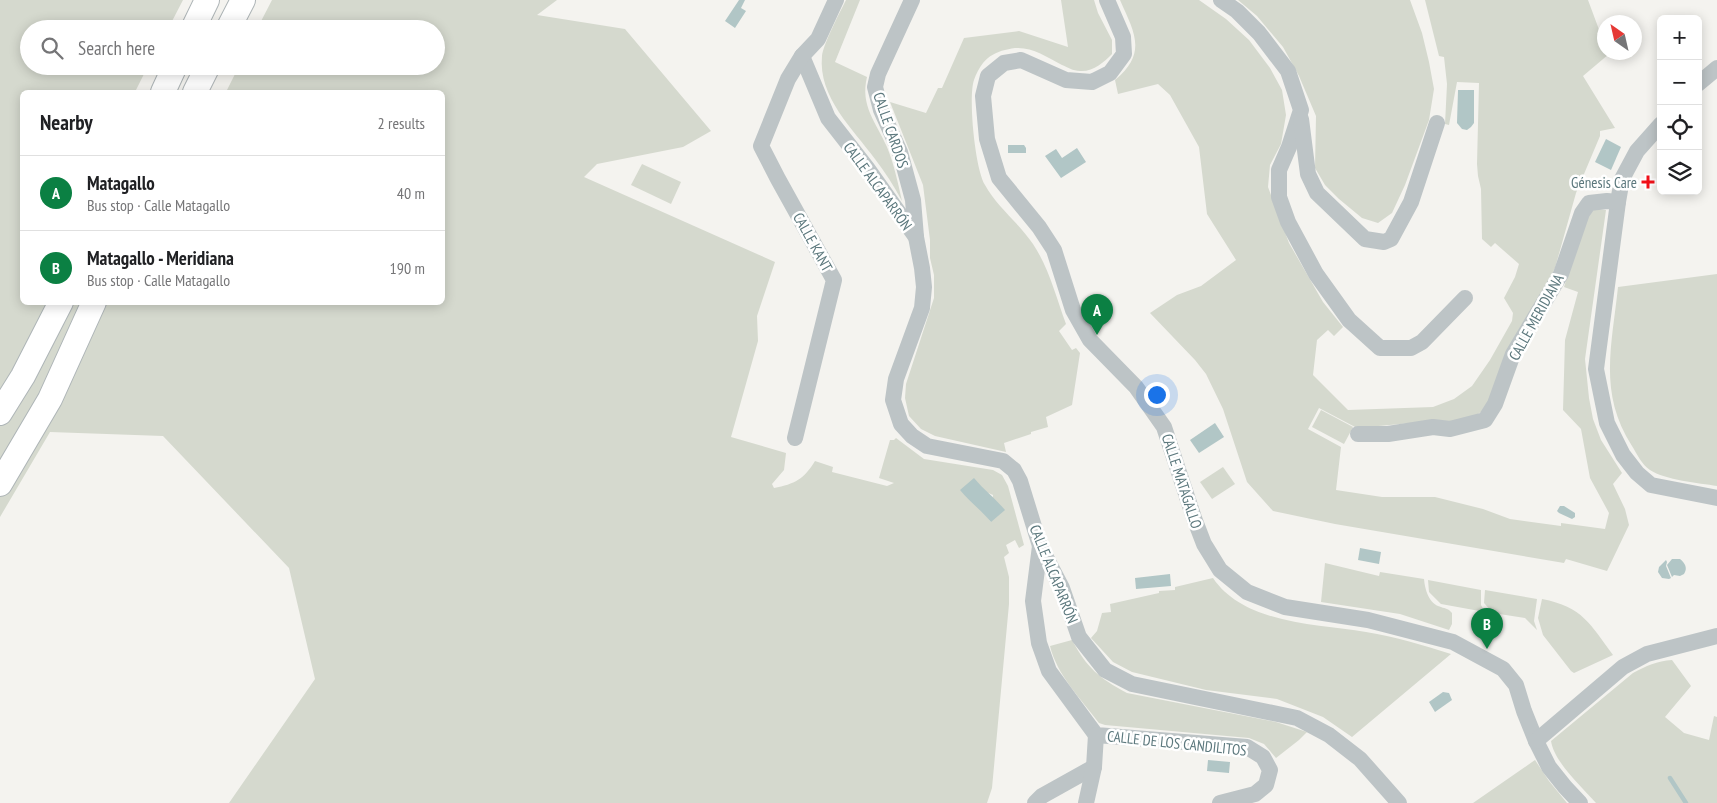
<!DOCTYPE html>
<html lang="en">
<head>
<meta charset="utf-8">
<style>
  body { margin:0; font-family:"PT Sans Narrow",sans-serif; background:#f6f6f6; color:#202124 }
  .controls { position:absolute; right:15px; top:15px; display:grid; overflow:hidden; border-radius:8px; box-shadow:0 2px 12px #0003 }
  .controls button { width:45px; height:45px; display:grid; place-items:center; padding:0; border:0; border-bottom:1px solid #e0e0e0; background:#fff; color:#202124; font:25px sans-serif }
  .compass { position:absolute; left:1597px; top:15px; width:45px; height:45px; border-radius:50%; background:#fff; box-shadow:0 2px 12px #0003; rotate:326deg }
  .you { position:absolute; left:1156px; top:394px; width:18px; height:18px; margin:-12px; border:4px solid #fff; border-radius:50%; background:#1a73e8; box-shadow:0 0 0 8px #1a73e833 }
  .badge { display:grid; place-items:center; width:32px; height:32px; border-radius:50%; background:#0b8043; color:#fff; font-size:16px; font-weight:700 }
  .pin { position:absolute; translate:-50% -41px; filter:drop-shadow(0 1px 2px #0008) }
  .pin::after { content:''; position:absolute; top:26px; width:18px; height:15px; background:inherit; clip-path:polygon(0 0,100% 0,50% 100%) }
  .list { margin:0; padding:0; list-style:none }
  h2 { display:flex; justify-content:space-between; align-items:center; height:65px; margin:0; padding:0 20px; font-size:21px }
  h2 small { font-size:16px; font-weight:400; color:#757577 }
  .list li { display:grid; grid-template-columns:32px 1fr auto; gap:15px; align-items:center; box-sizing:border-box; height:75px; padding:0 20px; border-top:1px solid #e0e0e0 }
  .list b { display:block; font-size:19px; white-space:nowrap }
  .list p { margin:0; font-size:16px; white-space:nowrap; color:#757577 }
  .list em { font-size:16px; font-style:normal; color:#757577 }
  .icon { flex:none; width:28px; height:28px; fill:none; stroke:currentColor; stroke-width:2; stroke-linecap:round; stroke-linejoin:round }
  .map { position:relative; flex:none; width:1717px; height:803px; overflow:hidden }
  .search { position:absolute; background:#fff; box-shadow:0 2px 12px #0003; left:20px; top:20px; width:425px; height:55px; display:flex; align-items:center; gap:12px; box-sizing:border-box; padding:0 18px; border-radius:28px; color:#757577; font-size:19px }
  .panel { position:absolute; background:#fff; box-shadow:0 2px 12px #0003; left:20px; top:90px; width:425px; height:215px; border-radius:8px }
  .map>svg:first-child { display:block }
</style>
</head>
<body>
<div class="map">
<svg width="1717" height="803" viewBox="0 0 1717 803">
  <rect width="100%" height="100%" fill="#f4f3ef"/>
  <g fill="#d5d9ce" fill-rule="evenodd">
    <path d="M0,0h183l-15,29h-139v37h119l-13,26h-113v210h420v-210h-216l13,-26h197v-37h-179l15,-29h285l-20,15 88,14 86,102 -28,16 -86,17 -13,13 191,85 -18,54 1,25 -27,96 55,16 -2,17 -12,14 2,4c21,-4 30,-9 41,-27l18,6 -1,5 55,14 7,-3 -15,-5 11,-38h4l2,-2 28,21 69,11 9,5 6,11 16,59 -5,3 -4,-8 -9,5 3,8 -5,4 5,20v27l-17,184 -5,15h-758l86,-124 -26,-111 -126,-132 -113,-4 -50,85zM986,492l7,3 -2,27 -12,-15z"/>
    <path d="M846,0h14l-25,62 32,15c-7,29 9,45 20,70 7,17 11,36 15,54 -8,-15 -17,-29 -27,-42 -22,-30 -57,-62 -53,-103 1,-11 18,-44 24,-56z"/>
    <path d="M1061,0h33l4,13 14,27v14c-8,8 -19,18 -32,17 -7,0 -13,-4 -18,-6 -19,-10 -35,-22 -57,-15 -9,2 -16,6 -22,13 -4,5 -7,11 -9,17 -6,17 1,89 11,105 12,22 34,38 48,59 16,24 23,53 33,80l-7,7 13,19 4,-2 4,5 -8,52 -26,12 2,10 -17,5v2l-27,9 2,9 -71,-16 -14,-7 -12,-13 -4,-18 1,-14 28,-86v-23l-4,-17v-18l-7,-55 -33,-83 36,11 12,-25h4l22,-50 55,-7 49,16z"/>
    <path d="M1120,0h79l27,19 23,21 21,28 12,22 4,25 -5,29 -11,21 -2,22 21,56 34,59 20,25 -9,9 -6,-6 -11,10 -4,35 35,35 85,-3 21,-8 18,-13 18,-26 22,-39 1,-8 -9,-15 11,-21 4,-13 -24,-21 -4,4 -9,-8 -1,-50 -3,-13 -1,-12 2,-81 -22,-1 -8,43 -4,-1 2,-40 -3,-27 -5,-1 -14,-56h163l16,43v9l5,2 -26,22 32,52 -15,3v5l-24,57 -21,75 -69,141 -13,8 -24,6 -16,-2 -76,7 -38,-20 -11,21 33,18 -5,43 46,7h53l48,12 27,10 51,7v-3l44,6 4,-16 -19,-35 -9,-49 -18,-19 2,-70 13,-48 -14,-5 22,-67 6,-10 6,-1 8,1 -21,149 4,39 4,21 8,21 21,33 -9,11 12,25 4,16 -22,46 -41,-12 -2,4 -229,-39 -62,-13 -26,-29 -24,-73 -17,-35 -11,-14 -45,-47 27,-18 24,-9 35,-26 -29,-46 -8,-67 -29,-52 -12,-11 -40,10 -3,-14c33,-27 19,-48 5,-80z"/>
    <path d="M1238,0h172l12,33 7,29 5,27 -5,31 -24,65 -13,28 -14,10 -16,-5 -23,-19 -14,-14 -10,-17 1,-52 -17,-40 -16,-29 -26,-31z"/>
    <path d="M642,164l39,18 -10,22 -40,-19z"/>
    <path d="M1717,274v212c-18,-3 -52,-6 -67,-16 -8,-5 -13,-16 -18,-24 -34,-53 -20,-101 -14,-159z"/>
    <path d="M1321,410l32,17 -9,17 -32,-17z"/>
    <path d="M1223,467l12,17 -23,15 -12,-17z"/>
    <path d="M1325,563l54,13 1,-4 44,7c1,11 5,25 17,28 5,2 7,1 11,6v11l-3,6 -49,-16 -79,-12z"/>
    <path d="M1213,578c31,46 104,46 153,54 30,5 57,13 85,22l-99,83 -29,-20 -46,-18 -71,-9 -74,-18 -19,-10 -22,-24 6,-7 5,-18 9,-1 -1,-8 49,-11v-2l16,-1v-3z"/>
    <path d="M1428,580l53,10v15l4,7 -44,-8 -12,-12z"/>
    <path d="M1485,590l52,9 -3,22 3,9 -12,-12 -32,-5 -9,-10z"/>
    <path d="M1542,599c41,8 48,25 71,56l-39,18 -3,-2 -28,-36 -5,-17z"/>
    <path d="M1072,640c15,28 27,38 55,53l149,29 31,10 -8,8 -23,18 -12,-14 -15,-6 -144,-13 -6,-2c-18,-24 -42,-48 -49,-77z"/>
    <path d="M1672,660l19,26 -26,31 19,16 25,7 5,-24 3,1v86h-121c-14,-16 -42,-41 -45,-62l82,-68c13,-7 24,-12 39,-13z"/>
    <path d="M1535,760l14,21 18,22h-94z"/>
  </g>
  <g fill="#b1c6c6">
    <path d="M739,0h6l-4,8 5,3 -11,17 -10,-7z"/>
    <path d="M1458,90h16v33l-3,4 -4,3 -5,-1 -5,-6z"/>
    <path d="M1606,139l15,8 -10,23 -16,-8z"/>
    <path d="M1008,145h16l2,3v5h-18z"/>
    <path d="M1077,148l9,14 -25,16 -16,-22 11,-7 6,9z"/>
    <path d="M1215,423l9,14 -25,16 -9,-13z"/>
    <path d="M974,478c10,12 21,20 31,32l-14,12c-10,-12 -21,-20 -31,-32z"/>
    <path d="M1560,506h4l11,7v4l-3,2 -13,-6 -2,-2z"/>
    <path d="M1360,548l21,4 -2,12 -21,-4z"/>
    <path d="M1672,559h8c5,4 8,9 4,15l-4,2 -6,-1 -2,2 -5,-12z"/>
    <path d="M1666,560l1,2 -1,4 5,12 -2,1 -7,-1 -4,-6 1,-5z"/>
    <path d="M1170,574l1,12 -35,3 -1,-11z"/>
    <path d="M1443,692l6,1 3,7 -17,12 -6,-10z"/>
    <path d="M1208,760l22,2 -1,11 -22,-2z"/>
  </g>
  <g fill="none" stroke-linecap="round" stroke-linejoin="round">
    <path stroke="#b1c6c6" stroke-width="4.5" d="M1670,778l16,25"/>
    <defs>
      <g id="highway">
        <path d="M193,29l14,-29"/>
        <path d="M228,29l15,-29"/>
        <path d="M163,92l12,-26"/>
        <path d="M195,92l13,-26"/>
        <path d="M0,413l23,-37 38,-74"/>
        <path d="M0,484l50,-85 44,-97"/>
      </g>
    </defs>
    <use href="#highway" stroke="#aeb5b7" stroke-width="26"/>
    <g stroke="#bdc4c6" stroke-width="16">
      <path d="M912,0l-34,74 -3,13 6,23 19,42 13,48 3,37"/>
      <path d="M1107,0l16,37 1,17 -14,19 -18,9 -26,-2 -45,-20 -17,3 -16,13 -5,20 4,43 12,39 40,49 15,23 19,60 17,30 46,47 28,40 30,91 10,26 16,26 27,22 38,15 83,13 85,22 50,27 13,16 8,26 12,30 13,26 16,20 15,16"/>
      <path d="M1221,0l16,11 22,22 29,38 13,39 -12,37 -10,23v27l9,25 28,52 33,46 31,28h31l11,-6 43,-44"/>
      <path d="M802,56l26,62 39,50 49,69 6,31 2,19 -2,21 -26,71 -3,21 8,24 11,12 15,10 76,15 11,9 6,11 20,65 22,42 17,49 26,33 27,14 165,34 32,17 31,24 39,44"/>
      <path d="M1698,84l19,-16"/>
      <path d="M1301,119l7,55 9,19 48,46 19,3 7,-3 20,-37 26,-79"/>
      <path d="M1661,124l-24,27 -15,28 -4,23 -22,167 11,54 16,32 14,18 14,12 66,13"/>
      <path d="M1358,434h30l45,-7 17,2 35,-9 10,-16 18,-50 48,-80 21,-61 7,-10 18,-2 11,1"/>
      <path d="M795,438l39,-158 -56,-101 -17,-33 27,-67 14,-23 16,-17 18,-39"/>
      <path d="M1040,546l-7,55 6,42 10,28 47,64 151,12 16,10 7,13 -4,15 -11,9 -35,9"/>
      <path d="M1536,741l87,-74 24,-13 70,-18"/>
      <path d="M1035,803l7,-7 52,-29"/>
      <path d="M1086,803l8,-36 2,-32"/>
    </g>
    <use href="#highway" stroke="#fff" stroke-width="24"/>
  </g>
  <path fill="#f21119" stroke="#fff" stroke-width="2" d="M1645.5 174.5h5v5h5v5h-5v5h-5v-5h-5v-5h5z"/>
  <g text-anchor="middle" dominant-baseline="central" stroke-width="5" stroke-linejoin="round" paint-order="stroke">
    <g font-size="15" fill="#5c787d" stroke="#fff">
      <text transform="translate(891 130) rotate(71)">CALLE CARDOS</text>
      <text transform="translate(878 186) rotate(54)">CALLE ALCAPARRÓN</text>
      <text transform="translate(813 242) rotate(61)">CALLE KANT</text>
      <text transform="translate(1536 317) rotate(-61)">CALLE MERIDIANA</text>
      <text transform="translate(1182 481) rotate(72)">CALLE MATAGALLO</text>
      <text transform="translate(1054 574) rotate(68)">CALLE ALCAPARRÓN</text>
      <text transform="translate(1177 743) rotate(6)">CALLE DE LOS CANDILITOS</text>
    </g>
    <g font-size="15" fill="#5c787d" stroke="#fff" text-anchor="end">
      <text x="1637" y="182">Génesis Care</text>
    </g>
  </g>
</svg>
<div class="controls">
<button>+</button>
<button>−</button>
<button><svg class="icon" aria-label="locate" viewBox="0 0 24 24"><circle cx="12" cy="12" r="6"/><path d="M12 2v4M12 18v4M2 12h4M18 12h4"/></svg></button>
<button><svg class="icon" aria-label="layers" viewBox="0 0 24 24"><path d="M12 4l9 5-9 5-9-5zM3 14l9 5 9-5"/></svg></button>
</div>
<svg class="compass" viewBox="-18 -18 36 36"><path d="M0-13l5 13h-10z" fill="#e53935"/><path d="M0 13l5-13h-10z" fill="#757577"/></svg>
<div class="you"></div>
<div class="pin badge" style="left:1097px;top:335px">A</div>
<div class="pin badge" style="left:1487px;top:649px">B</div>
<div class="search"><svg class="icon" aria-label="search" viewBox="0 0 24 24"><circle cx="10" cy="10" r="6"/><path d="M15 15l6 6"/></svg>Search here</div>
<section class="panel">
<h2>Nearby<small>2 results</small></h2>
<ul class="list">
<li><span class="badge">A</span><div><b>Matagallo</b><p>Bus stop · Calle Matagallo</p></div><em>40 m</em></li>
<li><span class="badge">B</span><div><b>Matagallo - Meridiana</b><p>Bus stop · Calle Matagallo</p></div><em>190 m</em></li>
</ul>
</section>
</div>
</body>
</html>
